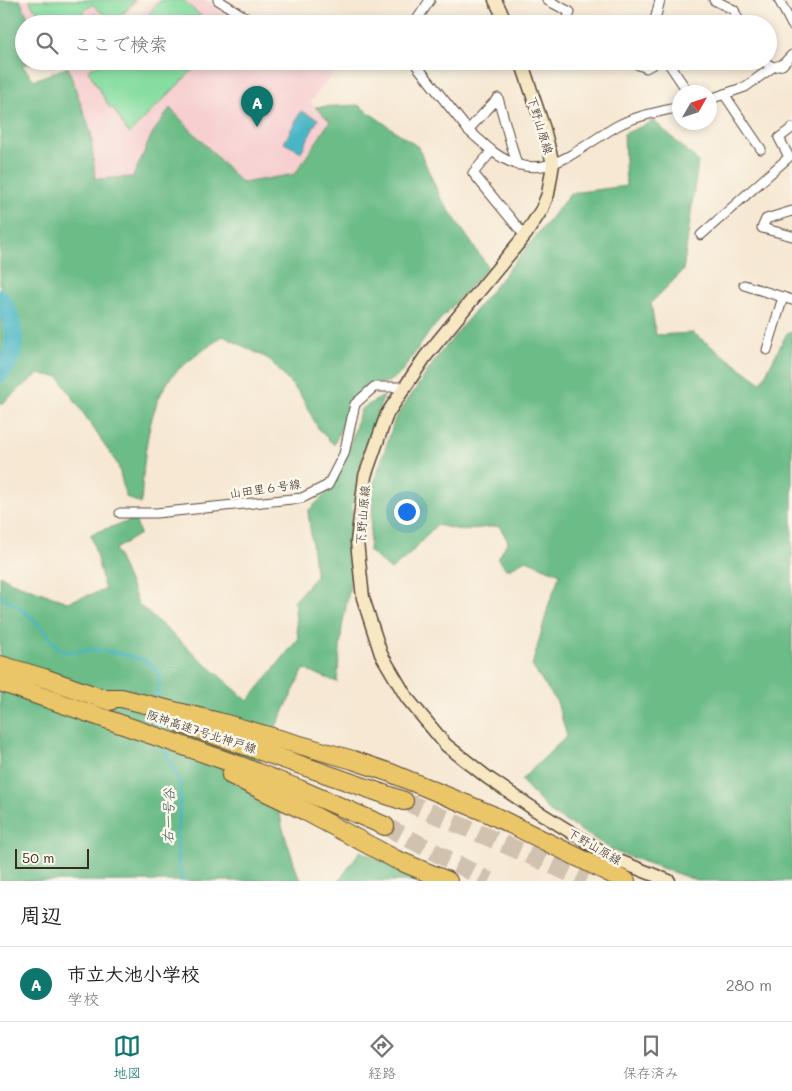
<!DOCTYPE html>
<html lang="ja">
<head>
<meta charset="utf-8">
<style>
  body { margin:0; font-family:Mali,"Klee One",sans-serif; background:#f2f2f2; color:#202124 }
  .compass { position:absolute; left:672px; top:85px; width:45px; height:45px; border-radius:50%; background:#fff; box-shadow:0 2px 8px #0003; rotate:51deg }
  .scale { position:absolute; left:15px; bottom:12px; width:74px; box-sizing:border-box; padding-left:5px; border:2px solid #3b2a1e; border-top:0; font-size:14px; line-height:18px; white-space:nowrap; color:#3b2a1e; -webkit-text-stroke:4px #fbf7ec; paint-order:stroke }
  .you { position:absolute; left:406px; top:511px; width:18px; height:18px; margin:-12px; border:4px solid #fff; border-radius:50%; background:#1a73e8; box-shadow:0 0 0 8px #1a73e833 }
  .badge { display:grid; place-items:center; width:32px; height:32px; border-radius:50%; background:#0f766e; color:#fff; font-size:16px; font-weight:700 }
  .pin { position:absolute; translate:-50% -41px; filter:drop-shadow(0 1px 2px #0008) }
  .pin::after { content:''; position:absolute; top:26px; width:18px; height:15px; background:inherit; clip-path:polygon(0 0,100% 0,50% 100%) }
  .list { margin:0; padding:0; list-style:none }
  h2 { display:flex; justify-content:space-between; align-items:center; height:65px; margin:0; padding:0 20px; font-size:21px }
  h2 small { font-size:16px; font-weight:400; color:#757577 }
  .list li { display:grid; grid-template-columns:32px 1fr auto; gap:15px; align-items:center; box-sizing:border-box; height:75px; padding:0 20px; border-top:1px solid #e0e0e0 }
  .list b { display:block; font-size:19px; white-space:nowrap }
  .list p { margin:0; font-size:16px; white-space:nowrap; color:#757577 }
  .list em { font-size:16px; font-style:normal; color:#757577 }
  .icon { flex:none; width:28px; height:28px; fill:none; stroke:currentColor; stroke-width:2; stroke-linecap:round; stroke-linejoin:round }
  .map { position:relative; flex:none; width:792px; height:881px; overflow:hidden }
  .search { position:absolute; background:#fff; box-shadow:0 2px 8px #0003; left:15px; right:15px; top:15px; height:55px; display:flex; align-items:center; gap:12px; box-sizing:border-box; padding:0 18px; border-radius:28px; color:#757577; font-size:19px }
  .sheet { height:140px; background:#fff }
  nav { display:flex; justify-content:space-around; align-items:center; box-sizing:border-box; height:70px; border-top:1px solid #e0e0e0; background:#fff; font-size:14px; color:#757577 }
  nav a { display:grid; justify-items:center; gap:2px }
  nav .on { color:#0f766e }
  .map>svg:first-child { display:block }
</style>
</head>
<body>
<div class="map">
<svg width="792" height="881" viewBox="0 0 792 881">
  <rect width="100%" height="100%" fill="#fbf7ec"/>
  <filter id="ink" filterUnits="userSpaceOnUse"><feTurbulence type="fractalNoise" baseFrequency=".02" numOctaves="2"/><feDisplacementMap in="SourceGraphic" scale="10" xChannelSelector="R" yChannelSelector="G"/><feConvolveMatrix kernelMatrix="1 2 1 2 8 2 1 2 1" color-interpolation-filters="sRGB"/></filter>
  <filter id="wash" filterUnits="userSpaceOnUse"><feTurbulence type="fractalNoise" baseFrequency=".0096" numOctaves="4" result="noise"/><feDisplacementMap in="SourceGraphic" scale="20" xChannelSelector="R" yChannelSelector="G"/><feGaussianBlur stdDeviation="1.12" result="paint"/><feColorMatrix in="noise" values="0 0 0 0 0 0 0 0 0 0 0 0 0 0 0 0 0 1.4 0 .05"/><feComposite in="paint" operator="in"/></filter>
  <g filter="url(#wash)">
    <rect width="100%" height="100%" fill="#f6e8d3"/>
    <g fill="#f7cfd0">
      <path d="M14,0h125l-22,24h-86z"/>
      <path d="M154,0h51l34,24h-110z"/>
      <path d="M87,61h246l8,3 -31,38 20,19 -34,53 -54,9 -72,-75 -18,26 -19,43 -38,2 -4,-46 -23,-66z"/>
    </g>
    <g fill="#86dda1" stroke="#608460">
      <path d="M30,0h105l-21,24 -22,-20 -20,20h-21l-19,-18z"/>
      <path d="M161,0h22l18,16 20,8h-82z"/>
      <path d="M105,61h97l-73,73 -16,-26h-3l-22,-38z"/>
    </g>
    <g fill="#6cbc87" stroke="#547352">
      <path d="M0,0h20l11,24h-7v37h20l-22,4 12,15 34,-13 23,66 4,46 38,-2 19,-43 18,-26 72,75 53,-9 35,-53 -15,-14 43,-2 60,42 22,50 48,70 -58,64 -29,42 -13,9 -25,4 -20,37 -9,22 -15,-15 -19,-36 -31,-35 -46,-23c-15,11 -30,21 -44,33 -33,30 -35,93 -38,135l-15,-7 -8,-32 -59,-88 -21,-3 -38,31z"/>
      <path d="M654,121l44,40 -15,110 -32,32 5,32 37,-2 68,50 26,-50 5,-1v549h-94l-82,-29 -66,-40 -29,-32 46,-44 -10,-34 -25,-36 17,-62 11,-30 -34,-14 -19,10 -9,-11 10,-18 -9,-15 -38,4 -25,-5 -26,29 -19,16 -22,-19 5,-68 21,-64 43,-63 133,-163 55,-7 -2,-52z"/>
      <path d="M384,396l-19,50 -13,61v68l-10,52 -5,55 -33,-13 -58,120 33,19 3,18 16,49 4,6h-302v-306l12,7 55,20 38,-12 -14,-56 44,-15 5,15 -25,15 24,56 109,96 50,-62 -4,-38 22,-25 -8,-65 24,-23 19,-46 10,-33z"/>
      <path d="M360,851l63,30h-84z"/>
    </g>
    <g fill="#49b6c5" stroke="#427072">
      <path d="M95,14l10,10h-20z"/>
      <path d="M301,111l17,8 -17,33 -17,-9z"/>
    </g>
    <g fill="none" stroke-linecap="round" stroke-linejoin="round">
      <g stroke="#49b6c5" stroke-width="3">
        <path d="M0,596c16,8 31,20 43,33 6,6 11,16 18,20 8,6 21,0 30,1 17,1 57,6 66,20 5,8 1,22 -2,30"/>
        <path d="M152,711l3,18"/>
        <path d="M163,746l17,38v22l-3,32 1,28 5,15"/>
      </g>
      <path stroke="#49b6c5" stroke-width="18" d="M0,298c16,24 21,53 0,76"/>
    </g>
  </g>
  <g filter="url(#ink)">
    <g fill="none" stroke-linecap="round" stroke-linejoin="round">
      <g stroke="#d1c2af" stroke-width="18" stroke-dasharray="18 9" stroke-linecap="butt">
        <path d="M404,801l146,63 36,17"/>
        <path d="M385,826l104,55"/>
      </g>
      <defs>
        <g id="street">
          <path d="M218,0l38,24"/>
          <path d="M547,0l23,12 -4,12"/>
          <path d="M714,0l20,10 6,14"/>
          <path d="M779,0l13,25"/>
          <path d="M414,24l16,-24"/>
          <path d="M654,24l6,-24"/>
          <path d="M413,61l55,69 24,21 -19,22 52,63"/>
          <path d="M630,61l16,7 13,-7"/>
          <path d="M667,61l21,31"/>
          <path d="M763,61l10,6"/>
          <path d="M724,94l37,55"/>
          <path d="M710,99l35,-12 28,-20 9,-2 10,-10"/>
          <path d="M468,130l30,-32 19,67"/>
          <path d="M492,151c50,38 82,-1 125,-25 18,-10 42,-14 63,-19"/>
          <path d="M792,211l-26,8 -4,9 30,8"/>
          <path d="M701,235l88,-78 -10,-19 13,-10"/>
          <path d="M744,285l48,15"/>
          <path d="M767,350l16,-53"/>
          <path d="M120,513h36l146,-15 26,-13 16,-31 11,-50 19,-17h31"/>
        </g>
        <g id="secondary">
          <path d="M495,0l12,24"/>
          <path d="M521,61l23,68 9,35 -5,30 -6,15 -16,25 -101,123 -38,57 -22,62 -8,66 6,56 18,56 26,44 39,47 42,33 49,33 77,48 55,22"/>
        </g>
        <g id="highway">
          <path d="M0,665l44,13 66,23"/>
          <path d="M0,682l238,83 61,24 86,37"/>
          <path d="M100,698h21l98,24 134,38 38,13 99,41 136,67"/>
          <path d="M180,723l224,78"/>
          <path d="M231,775l74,36 90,48 53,22"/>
        </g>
      </defs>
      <use href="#street" stroke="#574639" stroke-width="11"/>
      <use href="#secondary" stroke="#574639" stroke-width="15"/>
      <use href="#highway" stroke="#574639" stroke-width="20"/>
      <use href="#street" stroke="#fff" stroke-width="9"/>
      <use href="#secondary" stroke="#f7e8c3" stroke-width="12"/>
      <use href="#highway" stroke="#eac669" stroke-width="18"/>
    </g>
  </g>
  <g text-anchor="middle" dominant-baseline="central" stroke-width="5" stroke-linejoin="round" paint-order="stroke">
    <g font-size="12" fill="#3b2a1e" stroke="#fbf7ec">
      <text transform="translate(541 125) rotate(73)">下野山原線</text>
      <text transform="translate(265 488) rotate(-8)">山田里６号線</text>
      <text transform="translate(362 515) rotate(-85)">下野山原線</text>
      <text transform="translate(202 731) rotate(18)">阪神高速7号北神戸線</text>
      <text transform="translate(595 846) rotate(30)">下野山原線</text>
    </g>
    <g font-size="14" font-style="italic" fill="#405b58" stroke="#fbf7ec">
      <text transform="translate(168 816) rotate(-89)">右一号谷</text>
    </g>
  </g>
</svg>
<svg class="compass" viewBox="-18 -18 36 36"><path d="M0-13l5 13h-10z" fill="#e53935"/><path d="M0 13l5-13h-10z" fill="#757577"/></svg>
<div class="scale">50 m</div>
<div class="you"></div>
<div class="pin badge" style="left:257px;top:127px">A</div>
<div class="search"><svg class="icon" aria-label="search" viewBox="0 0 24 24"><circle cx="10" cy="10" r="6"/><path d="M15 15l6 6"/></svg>ここで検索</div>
</div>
<section class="sheet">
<h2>周辺<small></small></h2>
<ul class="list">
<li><span class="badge">A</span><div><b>市立大池小学校</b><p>学校</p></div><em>280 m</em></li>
</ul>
</section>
<nav>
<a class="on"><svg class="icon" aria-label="map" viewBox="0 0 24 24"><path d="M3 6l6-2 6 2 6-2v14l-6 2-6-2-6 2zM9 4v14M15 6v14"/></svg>地図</a>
<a><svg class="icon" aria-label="directions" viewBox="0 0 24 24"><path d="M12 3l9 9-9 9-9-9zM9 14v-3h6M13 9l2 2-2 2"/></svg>経路</a>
<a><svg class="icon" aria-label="saved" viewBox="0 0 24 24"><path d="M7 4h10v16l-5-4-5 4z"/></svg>保存済み</a>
</nav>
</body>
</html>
